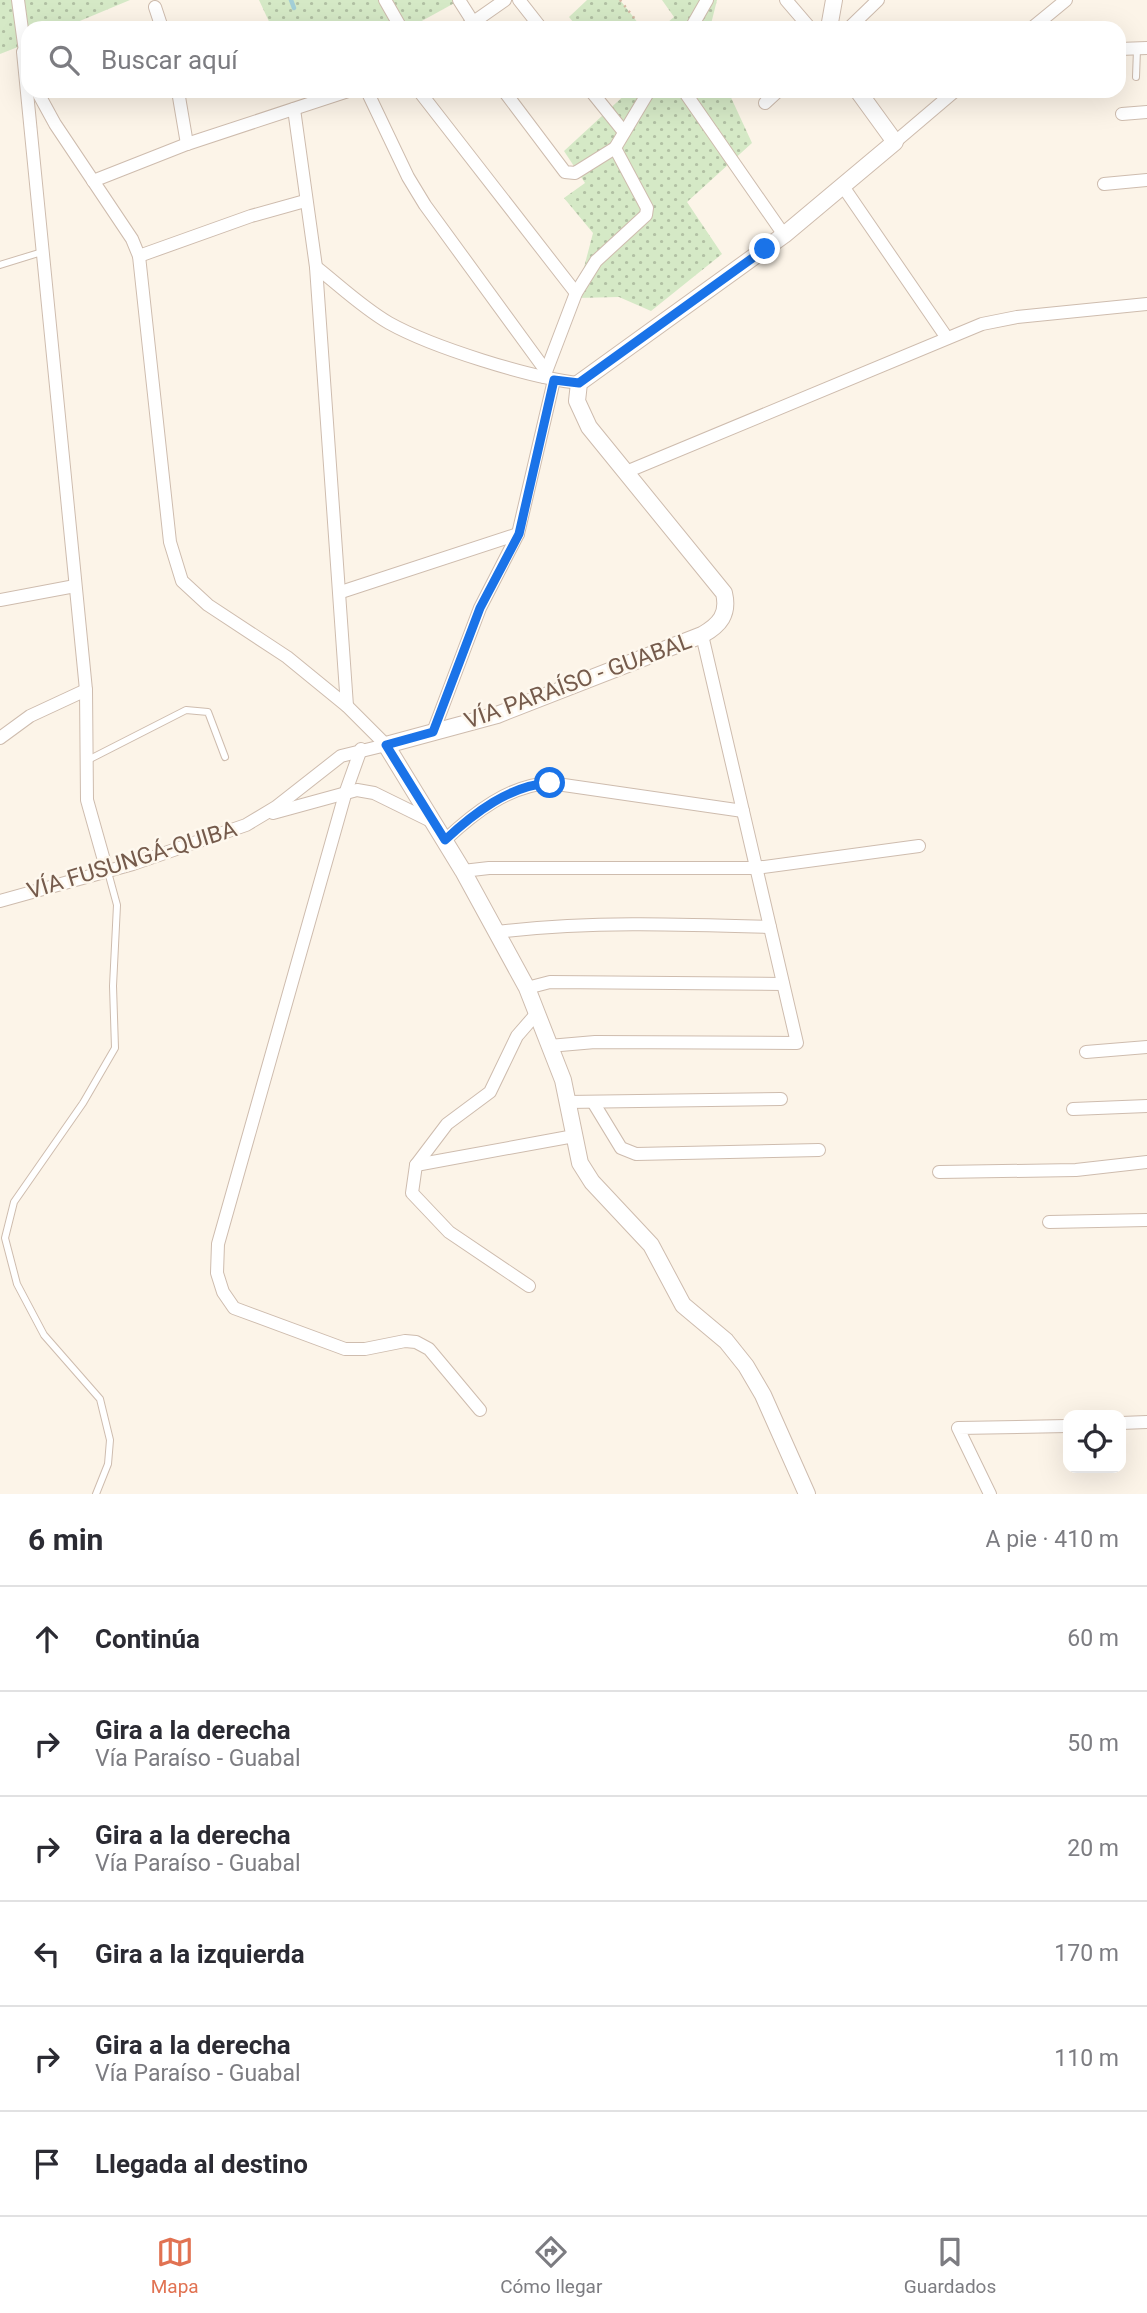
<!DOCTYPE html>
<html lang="es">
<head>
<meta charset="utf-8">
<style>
  body { margin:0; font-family:Roboto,sans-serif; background:#f2f2f3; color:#2b2b33 }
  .controls { position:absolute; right:21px; bottom:21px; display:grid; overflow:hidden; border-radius:14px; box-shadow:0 7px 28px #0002 }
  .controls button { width:63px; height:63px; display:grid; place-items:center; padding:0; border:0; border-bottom:2px solid #e1e1e2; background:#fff; color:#2b2b33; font:35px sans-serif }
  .stop { position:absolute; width:21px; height:21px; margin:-16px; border:5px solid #1a73e8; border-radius:50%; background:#fff }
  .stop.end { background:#1a73e8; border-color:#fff; box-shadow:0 2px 7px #0008 }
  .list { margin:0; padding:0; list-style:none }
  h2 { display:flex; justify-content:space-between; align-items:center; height:91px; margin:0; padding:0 28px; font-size:30px }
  h2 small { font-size:23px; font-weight:400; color:#7c7c81 }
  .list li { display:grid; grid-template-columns:46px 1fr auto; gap:21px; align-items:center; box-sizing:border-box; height:105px; padding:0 28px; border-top:2px solid #e1e1e2 }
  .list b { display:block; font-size:26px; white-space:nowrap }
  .list p { margin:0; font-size:23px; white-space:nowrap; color:#7c7c81 }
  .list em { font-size:23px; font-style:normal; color:#7c7c81 }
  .icon { flex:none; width:38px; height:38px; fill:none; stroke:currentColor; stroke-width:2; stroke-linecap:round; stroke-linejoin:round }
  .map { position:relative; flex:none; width:1147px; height:1494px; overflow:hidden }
  .search { position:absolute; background:#fff; box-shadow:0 7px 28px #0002; left:21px; right:21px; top:21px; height:77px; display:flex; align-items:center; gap:18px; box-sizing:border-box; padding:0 24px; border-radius:21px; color:#7c7c81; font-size:26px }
  .sheet { height:721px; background:#fff }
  nav { display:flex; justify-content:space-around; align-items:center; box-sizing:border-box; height:98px; border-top:2px solid #e1e1e2; background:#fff; font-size:19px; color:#7c7c81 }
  nav a { display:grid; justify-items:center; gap:4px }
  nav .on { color:#e17252 }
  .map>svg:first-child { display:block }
</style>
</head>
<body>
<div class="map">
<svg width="1147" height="1494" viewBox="0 0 1147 1494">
  <defs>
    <pattern id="grass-dots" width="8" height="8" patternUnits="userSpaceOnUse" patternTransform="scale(1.75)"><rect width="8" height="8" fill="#d5e9c6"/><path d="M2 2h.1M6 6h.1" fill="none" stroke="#b1c0a3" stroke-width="1.8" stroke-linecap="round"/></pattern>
  </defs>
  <rect width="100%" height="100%" fill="#fcf4e8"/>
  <g fill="url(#grass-dots)">
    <path d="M0,0h130l-67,28h-35v15l-28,11z"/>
    <path d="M259,0h201l-51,28h-137z"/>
    <path d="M587,0h33l22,28h-64l-9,-11z"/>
    <path d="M662,0h55l-7,28h-49l13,-11z"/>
    <path d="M629,91h99l24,52 -65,59 35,52 -71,57 -32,-14 -43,1 17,-65 -29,-35 21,-15 -21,-32z"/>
  </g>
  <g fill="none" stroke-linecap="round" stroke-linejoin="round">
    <path stroke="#a3cfd7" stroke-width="4.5" d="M291,0l3,8"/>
    <defs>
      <g id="service">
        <path d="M1136,77l1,-28"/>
        <path d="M0,265l42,-13"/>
        <path d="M86,761l100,-51 22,2 17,45"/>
        <path d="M96,1494l12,-30 2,-24 -10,-41 -56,-64 -27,-51 -12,-46 9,-36 69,-99 32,-55 -2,-62 4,-81 -9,-33"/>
      </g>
      <g id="minor">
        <path d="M18,0l8,59"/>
        <path d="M385,0l16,28"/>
        <path d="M459,0l14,22"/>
        <path d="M519,0l22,28"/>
        <path d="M786,0l24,28"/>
        <path d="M155,7l7,21"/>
        <path d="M465,28l40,-28"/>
        <path d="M691,28l16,-28"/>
        <path d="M849,28l29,-28"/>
        <path d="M1032,28l34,-28"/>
        <path d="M1119,49l28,-1"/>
        <path d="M23,52l63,638 1,110 20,71"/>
        <path d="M37,91l18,33 77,115 7,17 31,286 12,39 26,24 79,52 60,49 39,39"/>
        <path d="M178,91l9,53"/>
        <path d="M367,91l41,86 17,28 121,166"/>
        <path d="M419,91l157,202"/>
        <path d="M504,91l61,81 10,1 40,-25"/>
        <path d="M591,91l33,41"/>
        <path d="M684,91l100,144"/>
        <path d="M765,103l13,-12"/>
        <path d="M294,109l22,158 31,439"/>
        <path d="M1122,114l25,-2"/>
        <path d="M895,142l60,-51"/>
        <path d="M93,181l94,-37 161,-53"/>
        <path d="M1104,184l43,-4"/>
        <path d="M842,185l105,153"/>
        <path d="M139,256l112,-40 54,-15"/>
        <path d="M316,267c24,19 47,41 73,56 43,24 141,55 190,60"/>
        <path d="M544,377l32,-84 20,-32 50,-46 1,-7 -32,-60 34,-57"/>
        <path d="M626,472l356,-148 35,-7 130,-13"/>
        <path d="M341,592l177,-58"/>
        <path d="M0,600l75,-14"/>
        <path d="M433,732l47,-124 38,-74 36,-154"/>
        <path d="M0,738l30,-22 56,-26"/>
        <path d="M361,749l-15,42 -128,453 -1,29 6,19 11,16 111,41h20l40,-8 11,1 13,7 51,61"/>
        <path d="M273,813l84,-23 17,3 59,29"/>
        <path d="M445,840c29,-27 64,-55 105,-57l193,28"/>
        <path d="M463,871l26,-3h267l163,-22"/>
        <path d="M0,901l133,-37 113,-39 30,-18 65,-51 45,-11"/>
        <path d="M497,932c91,-11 181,-8 273,-5"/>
        <path d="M527,988l23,-6 233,2"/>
        <path d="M549,1046l46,-4 202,1 -95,-408"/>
        <path d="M1086,1052l61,-5"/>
        <path d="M567,1102l214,-3"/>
        <path d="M593,1102l28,46 15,6 183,-4"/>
        <path d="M1073,1109l74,-3"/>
        <path d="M416,1165l158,-29"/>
        <path d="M939,1172l137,-2 71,-8"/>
        <path d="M1049,1222l98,-2"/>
        <path d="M529,1286l-80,-54 -37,-39 4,-28 31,-41 43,-32 27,-56 20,-23"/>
        <path d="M1121,1423l26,-1"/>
        <path d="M990,1494l-32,-66 110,-2"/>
      </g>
      <g id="tertiary">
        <path d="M829,28l5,-28"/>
        <path d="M807,1494l-44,-99 -17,-29 -20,-25 -43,-36 -32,-60 -59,-63 -12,-19 -17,-83 -36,-92 -64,-117 -77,-126 111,-30 205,-80c18,-10 27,-21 22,-42l-135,-166 -12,-26 2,-18 205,-148 111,-93 -37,-51"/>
      </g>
    </defs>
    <use href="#service" stroke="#cebcae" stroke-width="8"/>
    <use href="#minor" stroke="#cebcae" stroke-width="14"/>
    <use href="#tertiary" stroke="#cebcae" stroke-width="18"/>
    <path stroke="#d6b7a3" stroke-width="2.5" stroke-dasharray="2 5" stroke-linecap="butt" d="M620,0l22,28"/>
    <use href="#service" stroke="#fff" stroke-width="6"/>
    <use href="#minor" stroke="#fff" stroke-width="12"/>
    <use href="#tertiary" stroke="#fff" stroke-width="16"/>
  </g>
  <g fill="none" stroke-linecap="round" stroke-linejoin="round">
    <path stroke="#1a73e8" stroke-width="9" d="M550,783c-40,2 -76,30 -105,57l-59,-95 47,-13 47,-124 39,-74 35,-154 25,3 186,-134"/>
  </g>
  <g text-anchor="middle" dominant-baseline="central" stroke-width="5" stroke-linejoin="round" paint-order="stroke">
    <g font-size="23" fill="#755b4c" stroke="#fef8ee">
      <text transform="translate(578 681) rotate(-20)">VÍA PARAÍSO - GUABAL</text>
      <text transform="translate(132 860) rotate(-17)">VÍA FUSUNGÁ-QUIBA</text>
    </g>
  </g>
</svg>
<div class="controls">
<button><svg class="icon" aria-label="locate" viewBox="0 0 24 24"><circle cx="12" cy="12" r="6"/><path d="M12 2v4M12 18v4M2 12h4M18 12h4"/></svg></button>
</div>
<div class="stop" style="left:550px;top:783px"></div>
<div class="stop end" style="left:765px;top:249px"></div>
<div class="search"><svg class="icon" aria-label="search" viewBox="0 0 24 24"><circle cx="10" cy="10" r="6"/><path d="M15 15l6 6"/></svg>Buscar aquí</div>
</div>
<section class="sheet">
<h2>6 min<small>A pie · 410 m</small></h2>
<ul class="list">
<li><svg class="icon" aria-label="ahead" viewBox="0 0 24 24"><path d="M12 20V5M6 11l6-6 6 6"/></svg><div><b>Continúa</b></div><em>60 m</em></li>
<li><svg class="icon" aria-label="right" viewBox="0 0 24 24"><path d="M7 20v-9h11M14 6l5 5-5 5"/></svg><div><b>Gira a la derecha</b><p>Vía Paraíso - Guabal</p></div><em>50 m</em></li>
<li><svg class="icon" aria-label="right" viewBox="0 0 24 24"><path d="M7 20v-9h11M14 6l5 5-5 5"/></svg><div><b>Gira a la derecha</b><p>Vía Paraíso - Guabal</p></div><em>20 m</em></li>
<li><svg class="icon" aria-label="left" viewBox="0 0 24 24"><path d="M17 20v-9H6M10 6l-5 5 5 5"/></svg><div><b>Gira a la izquierda</b></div><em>170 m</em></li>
<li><svg class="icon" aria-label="right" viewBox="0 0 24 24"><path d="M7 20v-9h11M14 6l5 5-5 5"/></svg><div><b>Gira a la derecha</b><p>Vía Paraíso - Guabal</p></div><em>110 m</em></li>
<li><svg class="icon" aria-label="arrive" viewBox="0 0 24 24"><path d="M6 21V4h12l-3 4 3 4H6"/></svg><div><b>Llegada al destino</b></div></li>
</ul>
</section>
<nav>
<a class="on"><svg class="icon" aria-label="map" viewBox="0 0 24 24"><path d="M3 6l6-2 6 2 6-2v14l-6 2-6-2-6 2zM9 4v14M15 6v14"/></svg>Mapa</a>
<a><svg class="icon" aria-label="directions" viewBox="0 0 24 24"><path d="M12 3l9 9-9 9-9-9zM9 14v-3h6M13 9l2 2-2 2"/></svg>Cómo llegar</a>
<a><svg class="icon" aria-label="saved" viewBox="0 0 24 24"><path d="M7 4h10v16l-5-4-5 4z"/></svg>Guardados</a>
</nav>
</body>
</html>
